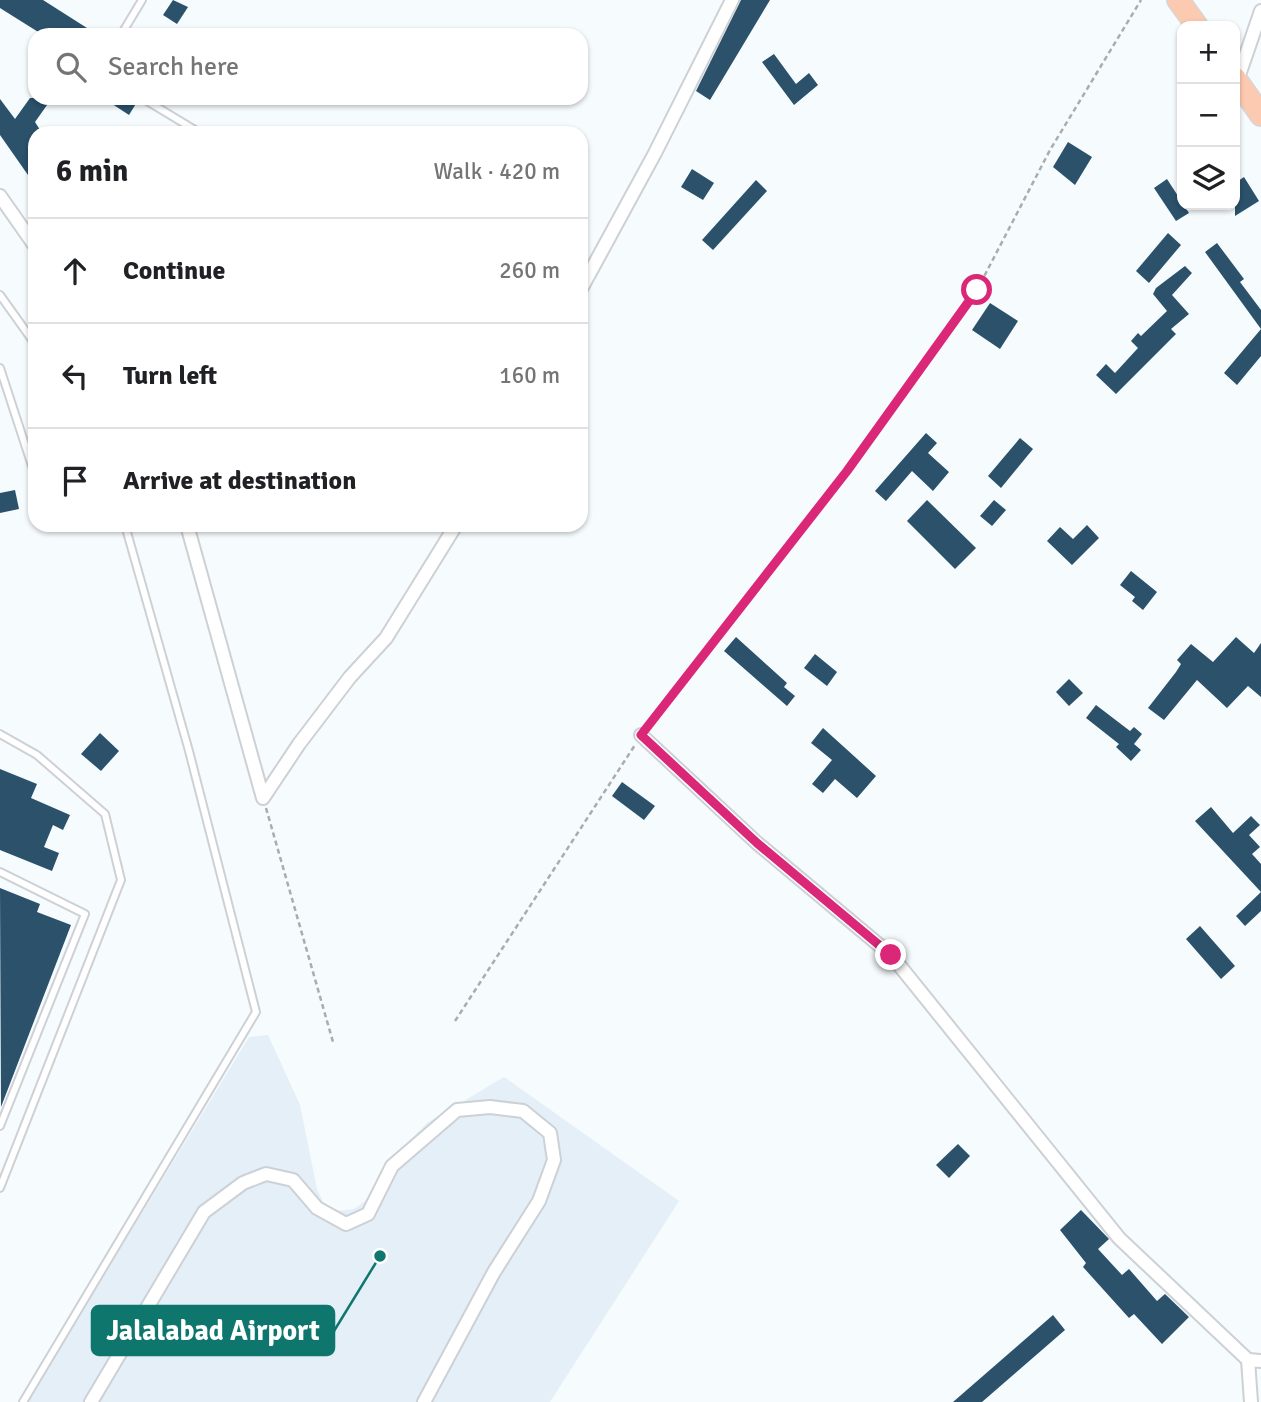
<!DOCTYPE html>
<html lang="en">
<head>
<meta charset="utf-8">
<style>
  body { margin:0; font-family:Signika,sans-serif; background:#f2f2f2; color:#202124 }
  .controls { position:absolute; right:21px; top:21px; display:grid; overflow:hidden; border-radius:14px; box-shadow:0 2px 5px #0004 }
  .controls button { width:63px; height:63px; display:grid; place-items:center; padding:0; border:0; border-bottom:2px solid #e0e0e0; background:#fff; color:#202124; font:35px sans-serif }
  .stop { position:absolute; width:21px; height:21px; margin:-16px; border:5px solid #db2777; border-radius:50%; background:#fff }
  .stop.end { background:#db2777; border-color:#fff; box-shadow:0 2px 7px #0008 }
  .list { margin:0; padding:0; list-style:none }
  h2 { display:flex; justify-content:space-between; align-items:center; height:91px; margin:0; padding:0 28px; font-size:30px }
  h2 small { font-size:23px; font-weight:400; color:#757577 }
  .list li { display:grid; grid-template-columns:46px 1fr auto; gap:21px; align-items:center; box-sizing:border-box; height:105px; padding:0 28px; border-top:2px solid #e0e0e0 }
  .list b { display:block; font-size:26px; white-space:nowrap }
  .list em { font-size:23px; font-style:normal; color:#757577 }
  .icon { flex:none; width:38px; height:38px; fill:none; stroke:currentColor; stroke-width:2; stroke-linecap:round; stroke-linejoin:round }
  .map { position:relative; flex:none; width:1261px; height:1402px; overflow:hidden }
  .search { position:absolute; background:#fff; box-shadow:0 2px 5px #0004; left:28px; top:28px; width:560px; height:77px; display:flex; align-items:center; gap:18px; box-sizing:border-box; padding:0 24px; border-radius:21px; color:#757577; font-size:26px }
  .panel { position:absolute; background:#fff; box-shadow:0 2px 5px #0004; left:28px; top:126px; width:560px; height:406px; border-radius:21px }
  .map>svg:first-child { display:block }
</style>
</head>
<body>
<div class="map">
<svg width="1261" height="1402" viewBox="0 0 1261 1402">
  <rect width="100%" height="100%" fill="#f6fbfe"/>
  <path fill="#e4eff8" d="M268,1035l32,70 17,84 7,15 11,7 19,-2 11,-8 31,-46 31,-32 77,-46 175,124 -129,201h-523l222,-365z"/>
  <g fill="#2b516b">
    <path d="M0,0h43l55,35h-55l-43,-27z"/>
    <path d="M173,0l15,7 -11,17 -14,-9z"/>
    <path d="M741,0h29l-60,100 -14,-9z"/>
    <path d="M774,54l22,30 13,-11 9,12 -24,20 -32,-43z"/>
    <path d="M30,98h22l-17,24 7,11h-7v52l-35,-50v-36l15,20z"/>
    <path d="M103,98h28l6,4 -8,13z"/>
    <path d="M1068,142l24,15 -17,28 -22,-18z"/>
    <path d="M692,169l22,14 -11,17 -22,-13z"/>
    <path d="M1244,177l15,24 -24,15v-33z"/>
    <path d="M1167,179l22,34 -13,8 -22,-33z"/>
    <path d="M756,180l11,11 -54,59 -11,-10z"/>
    <path d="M1168,233l13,12 -32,38 -13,-12z"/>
    <path d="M1217,243l27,36 -4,3 21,28v46l-24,29 -13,-12 37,-44 -56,-77z"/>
    <path d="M1185,266l7,7 -20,22 17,19 -18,15 5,5 -60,60 -20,-19 10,-11 9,9 23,-25 -7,-7 7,-8 3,3 26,-25 -14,-17 3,-6z"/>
    <path d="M990,303l28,18 -18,28 -28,-19z"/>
    <path d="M926,433l11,10 -9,10 21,19 -16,19 -21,-20 -26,30 -11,-10z"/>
    <path d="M1020,438l13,11 -32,39 -13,-12z"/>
    <path d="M15,490l4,19 -19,4v-20z"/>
    <path d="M927,500l49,48 -21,21 -48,-48z"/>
    <path d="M994,500l12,10 -14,16 -12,-10z"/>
    <path d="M1087,525l12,13 -27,27 -25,-24 13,-14 13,12z"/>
    <path d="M1131,571l26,21 -14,18 -11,-9 3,-4 -15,-12z"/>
    <path d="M736,637l51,46 -3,4 11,9 -8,10 -63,-55z"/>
    <path d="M1236,637l18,16 7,-10v54l-13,-11 -21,22 -30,-28 -33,40 -16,-12 28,-36 5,-8 -4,-4 14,-16 22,18z"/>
    <path d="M815,654l22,18 -10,14 -23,-18z"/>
    <path d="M1069,679l14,14 -14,13 -13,-14z"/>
    <path d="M1096,705l34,26 4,-4 8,7 -8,10 7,6 -10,11 -15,-14 3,-3 -33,-26z"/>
    <path d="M823,728l53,48 -19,22 -22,-19 -12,14 -11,-9 20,-24 -21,-17z"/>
    <path d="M100,733l19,18 -18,20 -20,-17z"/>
    <path d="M0,769l37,15 -6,14 39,17 -7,15 -10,-5 -9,22 15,6 -7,18 -52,-21z"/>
    <path d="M622,782l33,24 -11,14 -32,-24z"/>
    <path d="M1211,807l22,26 18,-17 9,9 -11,10 11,12 -8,7 9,10v28l-66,-71z"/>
    <path d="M0,888l40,16 -3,8 34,13 -70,182z"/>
    <path d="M1261,892v19l-16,15 -9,-10z"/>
    <path d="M1200,926l35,40 -14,13 -35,-40z"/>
    <path d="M958,1144l12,12 -21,22 -13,-13z"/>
    <path d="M1081,1210l28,29 -11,10 24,26 7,-6 28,32 8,-7 24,23 -27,27 -28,-30 -5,4 -46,-51 3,-4 -26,-33z"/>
    <path d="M1053,1315l12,15 -83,72h-29z"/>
  </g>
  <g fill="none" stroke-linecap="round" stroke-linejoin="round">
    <defs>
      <g id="service">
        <path d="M121,35l21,-35"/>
        <path d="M142,98l58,35"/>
        <path d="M0,295l35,49"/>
        <path d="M0,368l33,101"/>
        <path d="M0,734l37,21 68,59 16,66 -121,308"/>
        <path d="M0,872l85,42 -85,212"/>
        <path d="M23,1402l233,-390 -67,-261 -64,-226"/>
      </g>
      <g id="minor">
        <path d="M1237,81l24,-70"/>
        <path d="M0,196l35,50"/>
        <path d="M581,289l74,-136 77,-153"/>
        <path d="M187,525l76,273 36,-54 51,-67 36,-39 70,-113"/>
        <path d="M641,735l116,108 134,112 228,283 129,122"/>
        <path d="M91,1402l113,-190 39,-29 23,-9 27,6 24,28 29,16 22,-10 24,-48 65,-56 33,-3 33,4 27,22 4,27 -15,41 -45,71 -70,130"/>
        <path d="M1251,1402l-3,-42 13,1"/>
      </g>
      <g id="trunk">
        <path d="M1178,0l19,26"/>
        <path d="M1235,78l26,37"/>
      </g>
    </defs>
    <use href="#service" stroke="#cdd1d5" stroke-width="10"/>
    <use href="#minor" stroke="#cdd1d5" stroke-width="16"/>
    <use href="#trunk" stroke="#d6d6d7" stroke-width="24"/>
    <g stroke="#a9adaf" stroke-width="2.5" stroke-dasharray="5 3.5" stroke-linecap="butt">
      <path d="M649,725l198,-254 130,-181 73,-140 91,-150"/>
      <path d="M266,808l67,234"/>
      <path d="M455,1021l180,-276"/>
    </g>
    <use href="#service" stroke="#fff" stroke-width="6"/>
    <use href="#minor" stroke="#fff" stroke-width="12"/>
    <use href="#trunk" stroke="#fccab0" stroke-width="21"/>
  </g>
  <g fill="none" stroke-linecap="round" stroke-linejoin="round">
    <path stroke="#db2777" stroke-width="9" d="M891,955l-134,-112 -116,-108 206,-264 130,-181"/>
  </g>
  <path fill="none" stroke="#0f766e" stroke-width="2.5" d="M380 1256L334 1331"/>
  <circle fill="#0f766e" stroke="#fff" stroke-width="2.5" cx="380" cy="1256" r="7"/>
  <rect fill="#0f766e" stroke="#0f766e" stroke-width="2.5" x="92" y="1306" width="242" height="49" rx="7"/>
  <g font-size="28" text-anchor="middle" font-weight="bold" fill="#fff">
    <text x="213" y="1340">Jalalabad Airport</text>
  </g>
</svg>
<div class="controls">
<button>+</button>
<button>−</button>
<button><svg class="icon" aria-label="layers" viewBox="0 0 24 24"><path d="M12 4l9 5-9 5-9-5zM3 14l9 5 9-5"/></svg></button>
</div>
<div class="stop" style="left:977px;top:290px"></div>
<div class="stop end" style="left:891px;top:955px"></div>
<div class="search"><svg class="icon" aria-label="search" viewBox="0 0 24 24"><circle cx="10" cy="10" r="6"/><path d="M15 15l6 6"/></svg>Search here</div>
<section class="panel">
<h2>6 min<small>Walk · 420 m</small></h2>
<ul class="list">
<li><svg class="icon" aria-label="ahead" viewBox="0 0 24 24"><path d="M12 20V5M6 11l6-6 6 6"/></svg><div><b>Continue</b></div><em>260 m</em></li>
<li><svg class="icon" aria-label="left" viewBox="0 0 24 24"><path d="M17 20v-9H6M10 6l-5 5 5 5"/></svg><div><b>Turn left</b></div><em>160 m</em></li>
<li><svg class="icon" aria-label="arrive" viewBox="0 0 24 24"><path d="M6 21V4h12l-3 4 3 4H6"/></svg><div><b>Arrive at destination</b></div></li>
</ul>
</section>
</div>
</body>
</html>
